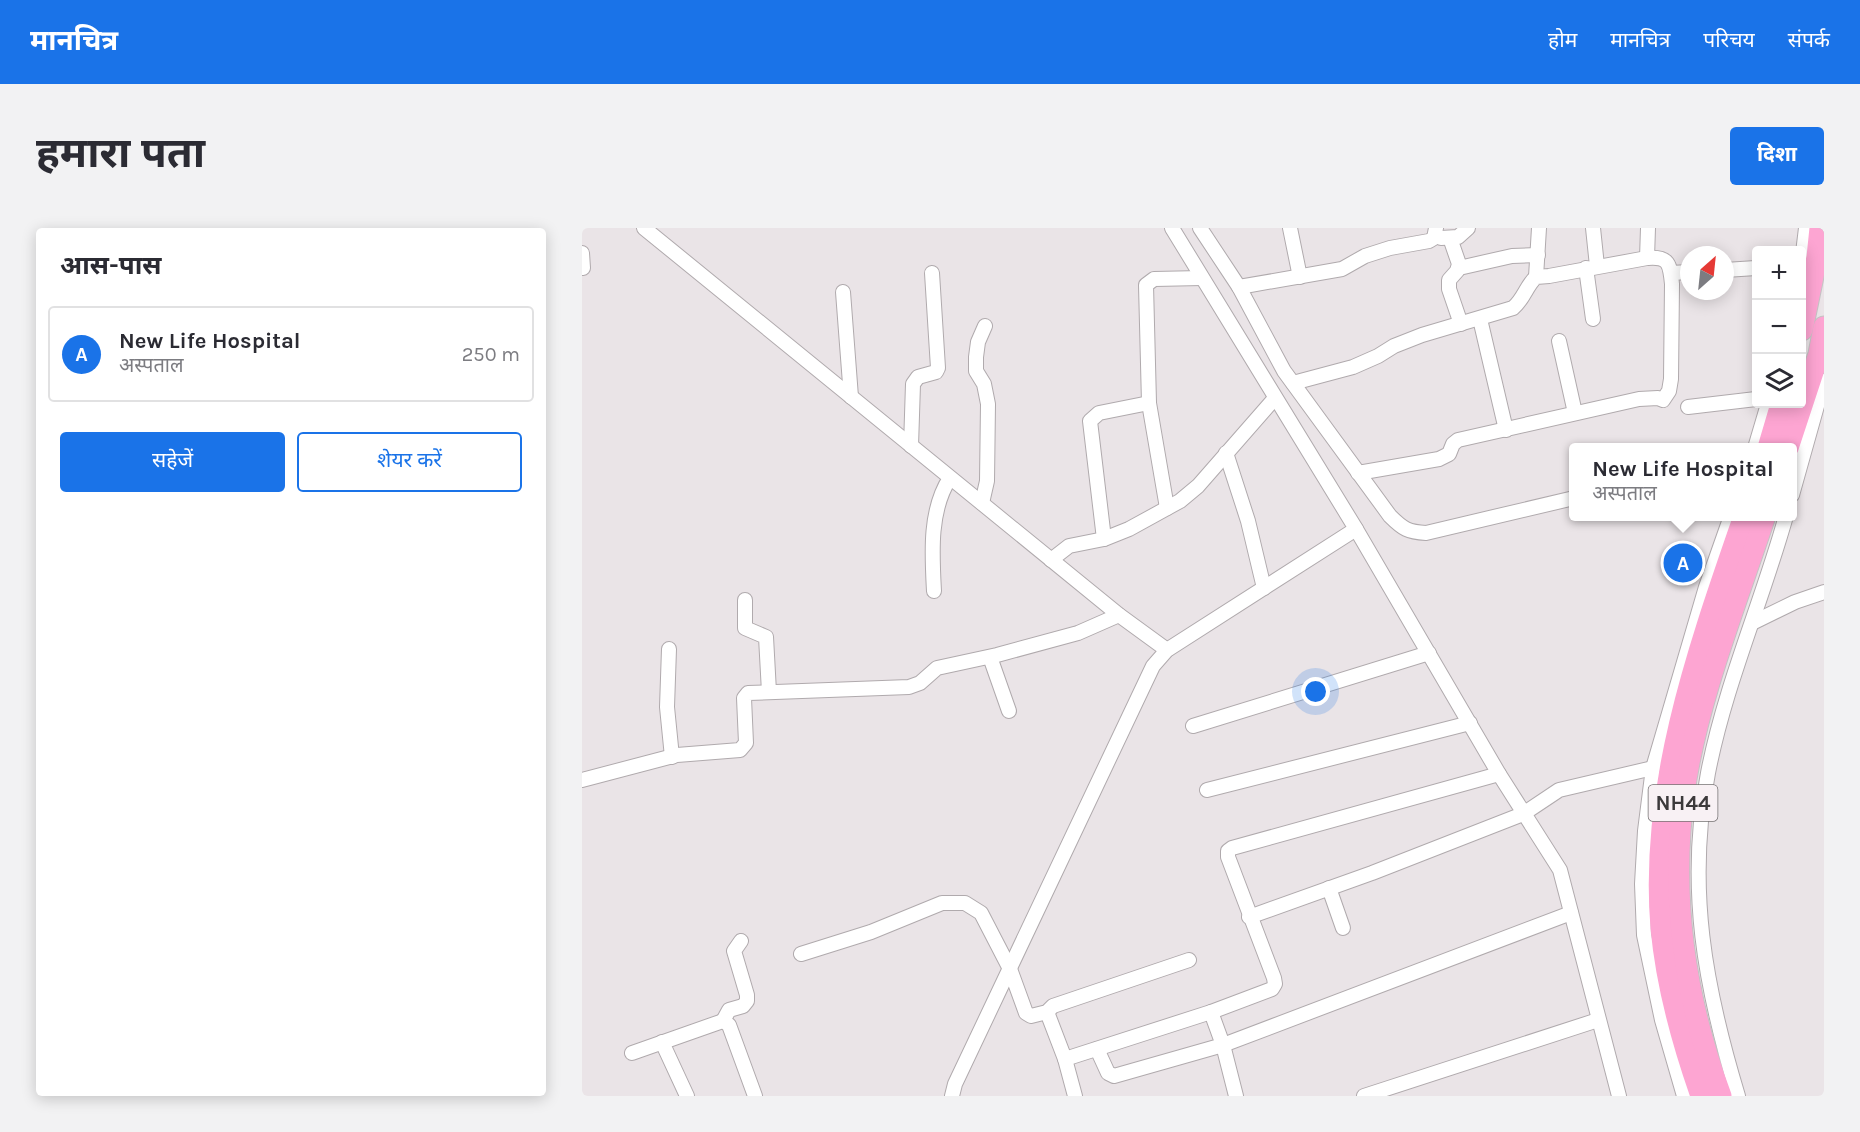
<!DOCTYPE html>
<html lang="hi">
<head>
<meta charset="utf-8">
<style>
  body { margin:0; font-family:Karla,"Noto Sans Devanagari",sans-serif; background:#f2f2f3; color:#2b2b33 }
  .controls { position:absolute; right:18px; top:18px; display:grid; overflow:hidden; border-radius:6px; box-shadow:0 3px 15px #0003 }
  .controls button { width:54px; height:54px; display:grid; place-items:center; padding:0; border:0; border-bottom:2px solid #e1e1e2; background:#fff; color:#2b2b33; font:30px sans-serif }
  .compass { position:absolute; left:1098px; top:18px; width:54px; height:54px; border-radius:50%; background:#fff; box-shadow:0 3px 15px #0003; rotate:27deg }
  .you { position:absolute; left:734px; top:464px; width:21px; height:21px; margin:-15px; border:4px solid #fff; border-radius:50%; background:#1a73e8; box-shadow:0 0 0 9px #1a73e833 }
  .badge { display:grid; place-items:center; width:39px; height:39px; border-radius:50%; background:#1a73e8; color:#fff; font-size:20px; font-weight:700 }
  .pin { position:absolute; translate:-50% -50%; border:3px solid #fff; box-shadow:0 2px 6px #0006 }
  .popup { position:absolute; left:987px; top:215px; width:228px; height:78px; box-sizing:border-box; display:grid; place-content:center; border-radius:6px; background:#fff; filter:drop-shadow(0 2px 4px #0005); font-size:20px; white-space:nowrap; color:#7c7c81 }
  .popup b { font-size:22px; color:#2b2b33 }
  .popup::after { content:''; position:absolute; left:50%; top:100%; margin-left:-12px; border:12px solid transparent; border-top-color:#fff }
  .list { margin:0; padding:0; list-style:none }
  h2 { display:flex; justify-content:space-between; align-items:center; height:78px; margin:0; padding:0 24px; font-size:26px }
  h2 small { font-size:20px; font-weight:400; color:#7c7c81 }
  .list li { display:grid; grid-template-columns:39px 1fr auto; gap:18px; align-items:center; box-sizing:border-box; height:96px; margin:0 12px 12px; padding:0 12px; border:2px solid #e1e1e2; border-radius:6px }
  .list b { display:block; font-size:22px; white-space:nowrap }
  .list p { margin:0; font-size:20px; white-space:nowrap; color:#7c7c81 }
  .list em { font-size:20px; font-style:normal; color:#7c7c81 }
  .actions { display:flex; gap:12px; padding:18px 24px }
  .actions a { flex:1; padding:14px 0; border:2px solid #1a73e8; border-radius:6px; text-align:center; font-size:21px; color:#1a73e8 }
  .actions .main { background:#1a73e8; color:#fff }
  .icon { flex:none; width:33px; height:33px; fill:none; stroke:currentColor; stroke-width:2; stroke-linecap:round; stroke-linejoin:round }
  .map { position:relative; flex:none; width:1242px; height:868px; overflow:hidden; border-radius:6px }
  header { display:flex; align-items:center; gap:36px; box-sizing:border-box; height:84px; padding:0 30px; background:#1a73e8; color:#fff }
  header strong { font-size:28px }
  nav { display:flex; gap:33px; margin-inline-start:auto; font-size:21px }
  .intro { display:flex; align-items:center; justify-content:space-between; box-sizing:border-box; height:144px; padding:0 36px }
  h1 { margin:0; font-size:42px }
  .button { padding:15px 27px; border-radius:6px; background:#1a73e8; color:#fff; font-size:21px; font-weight:700 }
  main { display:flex; gap:36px; padding:0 36px }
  aside { flex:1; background:#fff; border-radius:6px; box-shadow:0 3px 15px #0003 }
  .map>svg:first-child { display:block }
</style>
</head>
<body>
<header>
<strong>मानचित्र</strong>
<nav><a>होम</a><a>मानचित्र</a><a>परिचय</a><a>संपर्क</a></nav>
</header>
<div class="intro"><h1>हमारा पता</h1><a class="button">दिशा</a></div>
<main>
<aside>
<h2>आस-पास<small></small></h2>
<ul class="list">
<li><span class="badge">A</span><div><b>New Life Hospital</b><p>अस्पताल</p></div><em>250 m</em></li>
</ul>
<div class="actions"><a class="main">सहेजें</a><a>शेयर करें</a></div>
</aside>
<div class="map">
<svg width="1242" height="868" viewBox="0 0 1242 868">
  <rect width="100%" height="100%" fill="#eae4e7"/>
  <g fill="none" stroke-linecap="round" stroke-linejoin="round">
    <defs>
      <g id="minor">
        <path d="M62,0l475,387 48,35"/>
        <path d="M618,0l39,59 45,84 106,145c13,13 18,16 36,17l148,-35"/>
        <path d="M708,0l10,49"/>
        <path d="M1011,0l4,38"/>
        <path d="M859,10l17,-1 10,-9"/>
        <path d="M868,10l9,26 -2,7 -8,9v9l12,35"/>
        <path d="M0,25l1,15"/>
        <path d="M1065,30l1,-30"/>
        <path d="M1220,33l4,-33"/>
        <path d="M877,40l53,-12 26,-1"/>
        <path d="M1004,40l7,51"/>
        <path d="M1143,42l31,-2"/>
        <path d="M1089,45l18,-1"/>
        <path d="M954,49l3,-49"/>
        <path d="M657,59l103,-18 23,-13 25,-8 39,-7 5,-3 2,-10"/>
        <path d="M261,64l8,105"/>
        <path d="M898,91l26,111"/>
        <path d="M977,113l16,72"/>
        <path d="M711,155l60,-16 25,-11 16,-10 28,-11 91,-27c11,-9 13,-22 23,-31l13,-1 98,-18c22,-2 23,6 25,26l-1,95 -2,12 -6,9 -5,-2 -19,1 -181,41 -5,4 -4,10 -10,5 -81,14"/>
        <path d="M1106,179l68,-8"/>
        <path d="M329,218l2,-62 5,-7 18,-5 2,-4 -6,-95"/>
        <path d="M1173,220l13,-44"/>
        <path d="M644,225l22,68 16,67"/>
        <path d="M1210,267l32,-114"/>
        <path d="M400,275l5,-22 1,-77 -4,-20 -8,-13v-14l2,-15 7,-16"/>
        <path d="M585,280l-18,-105 -3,-118 8,-6 48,-1"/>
        <path d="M774,301l143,245 61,96 59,226"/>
        <path d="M522,311l-14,-118 9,-8 50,-10"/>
        <path d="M469,332l18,-14 35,-7 25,-10 51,-28 18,-15 77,-88"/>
        <path d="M352,363c-2,-37 -5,-81 16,-113"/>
        <path d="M163,372v28l21,9 3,55"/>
        <path d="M1170,395l43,-21 29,-10"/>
        <path d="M87,421l-2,58 5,50"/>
        <path d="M408,429l19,54"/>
        <path d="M611,498l236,-73"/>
        <path d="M0,552l95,-25 63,-5 6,-7 -2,-45 4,-5 161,-6 11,-4 17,-15 60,-13 81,-22 41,-18"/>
        <path d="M625,562l263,-67"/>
        <path d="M747,660l14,40"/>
        <path d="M667,689l123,-44 151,-59 36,-24 94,-22"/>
        <path d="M219,726l70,-22 71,-29h23l16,10 29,56 16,44 5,3 16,-4 6,-6 136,-46"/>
        <path d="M465,784l18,47 10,37"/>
        <path d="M629,784l12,33 13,51"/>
        <path d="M141,793l6,-11 14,-4 4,-5v-6l-13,-44 7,-10"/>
        <path d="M80,814l25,54"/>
        <path d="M515,821l11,24 6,3 109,-31 348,-132"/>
        <path d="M50,825l91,-32 6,4 26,71"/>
        <path d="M483,831l146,-47 61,-23 3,-5 -1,-6 -46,-121v-6l4,-3 267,-74"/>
        <path d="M370,868l3,-12 198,-418 14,-16 189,-121 -184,-301"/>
        <path d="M782,868l234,-76"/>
        <path d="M1102,868l-22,-76 -18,-85 -2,-51 3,-53 8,-63 53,-181 25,-71"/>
        <path d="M1156,868c-33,-109 -52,-209 -30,-323 17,-88 54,-171 78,-257"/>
      </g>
      <g id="highway">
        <path d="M1220,102l15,-73 3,-29"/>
        <path d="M1186,220l13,-44"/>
        <path d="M1206,220l31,-94 5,-27"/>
        <path d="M1119,868c-18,-51 -35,-114 -40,-168 -12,-142 37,-279 83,-412"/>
        <path d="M1139,868c-37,-99 -51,-200 -37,-304 13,-92 52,-188 81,-276"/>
      </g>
    </defs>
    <use href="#minor" stroke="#b0aaad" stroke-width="16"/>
    <use href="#highway" stroke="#c4c4c4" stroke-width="23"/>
    <use href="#minor" stroke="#fff" stroke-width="14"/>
    <use href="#highway" stroke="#fda5d2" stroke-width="21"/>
  </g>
  <g text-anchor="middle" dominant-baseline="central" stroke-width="6" stroke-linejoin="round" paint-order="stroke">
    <rect fill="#f8f1f4" stroke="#747172" stroke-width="1.5" x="1066.5" y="557" width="69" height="36" rx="4.5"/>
    <g font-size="21" font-weight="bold" fill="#3c3a3b">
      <text x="1101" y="575">NH44</text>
    </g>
  </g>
</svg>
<div class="controls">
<button>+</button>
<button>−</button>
<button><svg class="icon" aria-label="layers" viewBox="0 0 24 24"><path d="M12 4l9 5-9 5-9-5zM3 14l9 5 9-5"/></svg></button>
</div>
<svg class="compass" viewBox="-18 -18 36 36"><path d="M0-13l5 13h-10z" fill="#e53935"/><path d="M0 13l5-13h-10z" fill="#7c7c81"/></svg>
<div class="you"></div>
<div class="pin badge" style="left:1101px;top:335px">A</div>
<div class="popup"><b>New Life Hospital</b>अस्पताल</div>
</div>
</main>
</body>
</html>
